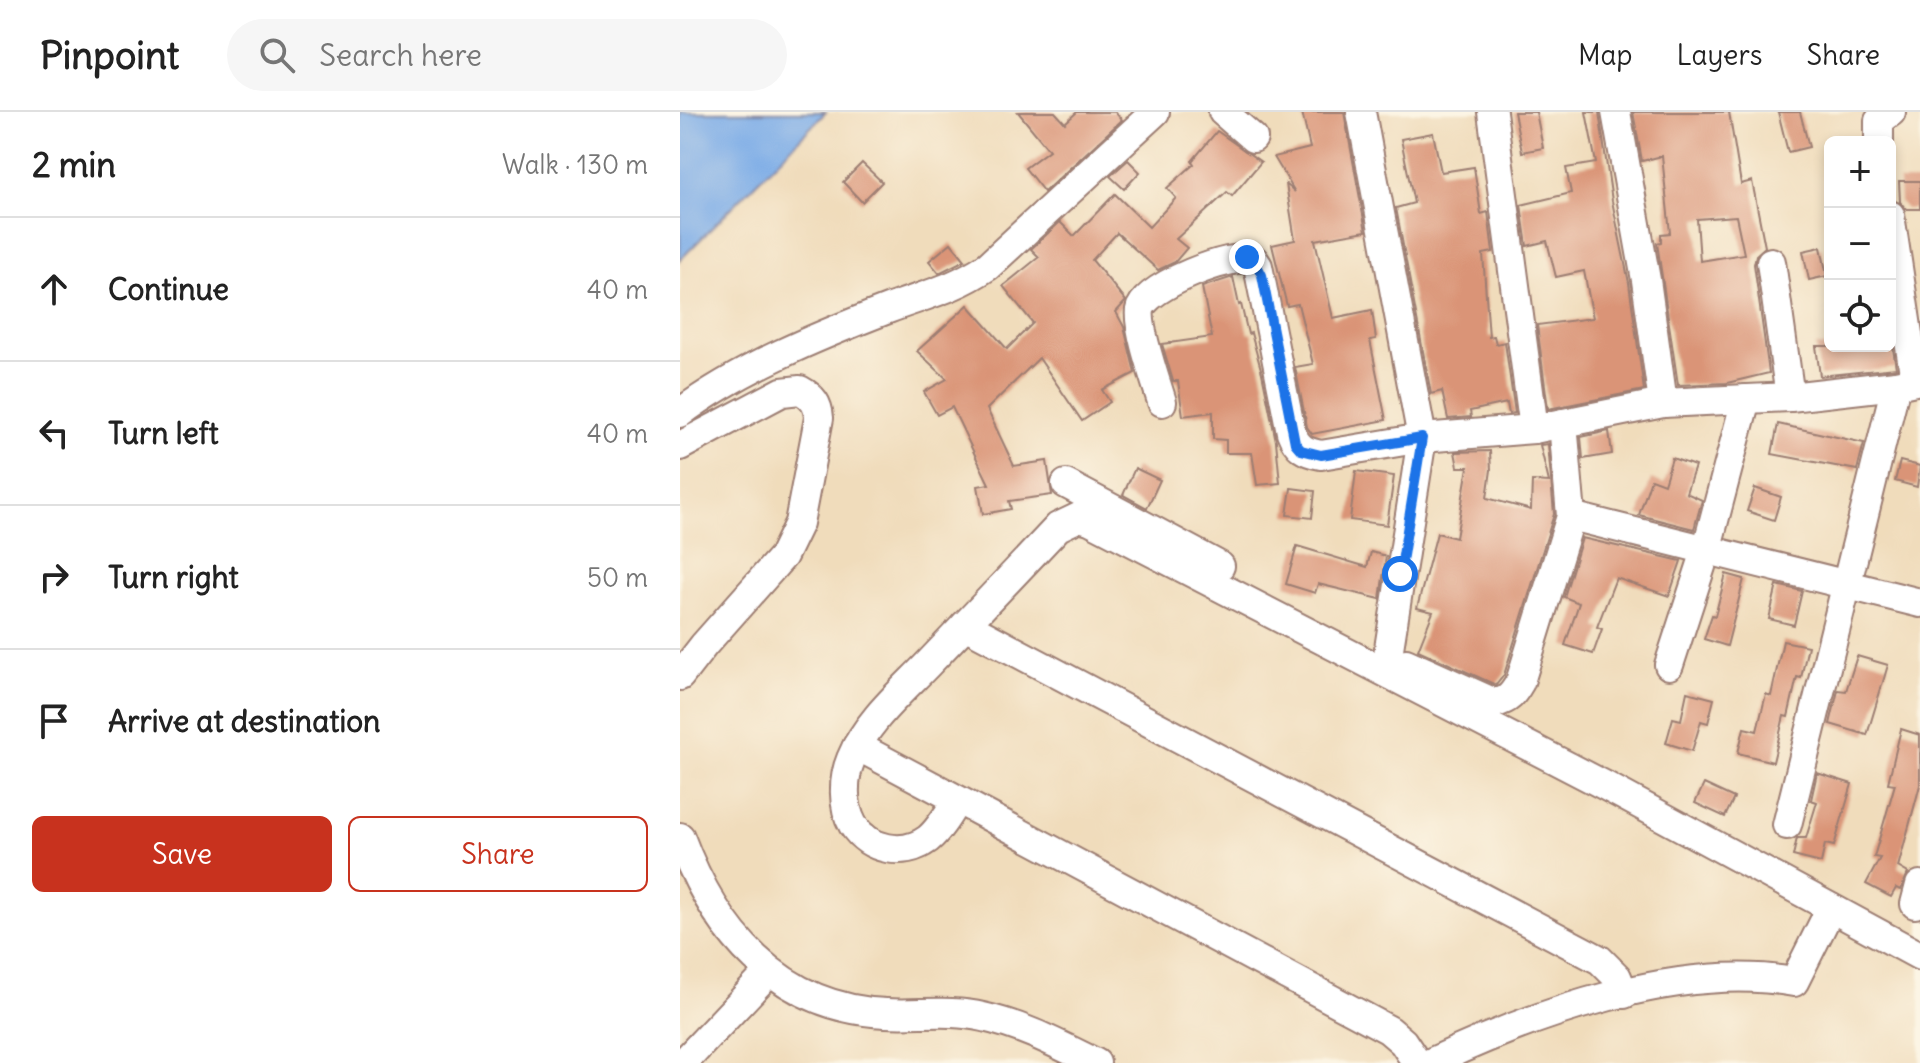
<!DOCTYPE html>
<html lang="en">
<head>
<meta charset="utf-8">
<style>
  body { margin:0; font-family:Delius,sans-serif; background:#f6f6f6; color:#222 }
  .controls { position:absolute; right:24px; top:24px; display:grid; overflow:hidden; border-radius:12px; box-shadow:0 4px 12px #0003 }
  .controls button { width:72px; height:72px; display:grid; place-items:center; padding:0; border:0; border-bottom:2px solid #e0e0e0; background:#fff; color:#222; font:40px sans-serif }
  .stop { position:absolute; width:24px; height:24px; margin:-18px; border:6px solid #1a73e8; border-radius:50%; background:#fff }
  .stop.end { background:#1a73e8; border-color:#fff; box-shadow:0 2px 8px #0008 }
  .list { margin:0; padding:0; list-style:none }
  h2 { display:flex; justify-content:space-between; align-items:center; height:104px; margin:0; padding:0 32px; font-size:34px }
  h2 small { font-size:26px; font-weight:400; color:#767676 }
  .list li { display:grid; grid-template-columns:52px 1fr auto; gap:24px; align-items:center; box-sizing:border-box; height:144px; padding:0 32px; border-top:2px solid #e0e0e0 }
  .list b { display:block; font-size:30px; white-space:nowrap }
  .list em { font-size:26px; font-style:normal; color:#767676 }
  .actions { display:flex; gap:16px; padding:24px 32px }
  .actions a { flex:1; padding:18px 0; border:2px solid #c8321e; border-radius:12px; text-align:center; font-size:28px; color:#c8321e }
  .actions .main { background:#c8321e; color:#fff }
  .icon { flex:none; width:44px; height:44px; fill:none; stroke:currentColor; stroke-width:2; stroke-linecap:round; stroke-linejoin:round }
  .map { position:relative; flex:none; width:1240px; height:951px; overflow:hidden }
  header { display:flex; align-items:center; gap:48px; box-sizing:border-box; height:112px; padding:0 40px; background:#fff; border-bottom:2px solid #e0e0e0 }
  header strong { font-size:38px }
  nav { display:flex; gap:44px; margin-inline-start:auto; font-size:28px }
  .search { width:560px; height:72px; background:#f6f6f6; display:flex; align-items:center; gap:20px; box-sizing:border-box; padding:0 28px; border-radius:44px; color:#767676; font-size:30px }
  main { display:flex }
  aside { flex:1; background:#fff }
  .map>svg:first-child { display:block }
</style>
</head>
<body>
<header>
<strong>Pinpoint</strong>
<div class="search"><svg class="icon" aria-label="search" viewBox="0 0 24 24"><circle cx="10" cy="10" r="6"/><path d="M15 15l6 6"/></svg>Search here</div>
<nav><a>Map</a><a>Layers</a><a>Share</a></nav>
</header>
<main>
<aside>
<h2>2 min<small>Walk · 130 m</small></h2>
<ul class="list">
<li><svg class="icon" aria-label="ahead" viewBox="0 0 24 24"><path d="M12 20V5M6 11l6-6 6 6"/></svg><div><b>Continue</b></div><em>40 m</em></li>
<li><svg class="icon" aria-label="left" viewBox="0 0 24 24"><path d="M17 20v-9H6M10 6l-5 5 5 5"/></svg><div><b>Turn left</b></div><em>40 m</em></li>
<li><svg class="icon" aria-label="right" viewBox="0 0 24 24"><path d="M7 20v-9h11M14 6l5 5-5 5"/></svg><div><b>Turn right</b></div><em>50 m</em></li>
<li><svg class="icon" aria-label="arrive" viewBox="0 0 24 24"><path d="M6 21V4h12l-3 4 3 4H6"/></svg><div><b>Arrive at destination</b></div></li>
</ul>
<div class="actions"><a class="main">Save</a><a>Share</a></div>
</aside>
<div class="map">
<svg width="1240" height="951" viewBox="0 0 1240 951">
  <rect width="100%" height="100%" fill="#fcf5e5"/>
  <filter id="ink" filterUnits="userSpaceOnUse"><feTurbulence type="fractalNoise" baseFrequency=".0125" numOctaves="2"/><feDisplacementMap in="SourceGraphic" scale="16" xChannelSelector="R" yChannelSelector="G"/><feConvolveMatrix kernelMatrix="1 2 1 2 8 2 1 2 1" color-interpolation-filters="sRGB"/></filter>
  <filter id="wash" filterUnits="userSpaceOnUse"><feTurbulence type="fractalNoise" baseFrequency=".006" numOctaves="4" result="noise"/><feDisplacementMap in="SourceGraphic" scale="32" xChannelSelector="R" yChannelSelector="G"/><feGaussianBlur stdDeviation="1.8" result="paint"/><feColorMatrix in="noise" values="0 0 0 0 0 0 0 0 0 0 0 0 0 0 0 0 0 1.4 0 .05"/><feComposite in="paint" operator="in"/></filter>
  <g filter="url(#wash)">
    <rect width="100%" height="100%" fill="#f0dcbb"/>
    <path fill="#7cace7" stroke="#636689" stroke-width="2" d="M0,0h146l-146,148z"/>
    <g id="blocks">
      <g fill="#da9477" fill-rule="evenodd">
        <path d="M338,0h37l10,11 12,-11h38l7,8 -78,72 -19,-24 24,-18z"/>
        <path d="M622,0h42l22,119 -51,9 18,78 39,-8 4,29 -6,1 16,80 -74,14 -5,-7 -12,-60 18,-3 -15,-60 -11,2 -15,-61 23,-5 -9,-56 9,8 -21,-35 36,-9z"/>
        <path d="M834,0h22l7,36 -21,4z"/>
        <path d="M906,0h13l13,89 17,82 15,107 -96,19 -11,-84 56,-7 -9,-47 -28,6 -9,-36 -20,5 -6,-41 50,-12 -5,-25 30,-5z"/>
        <path d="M953,0h96l12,72 11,-3 13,66 -9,8 -2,9 15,109 -42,10 -49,2 -21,-142 4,-1v-8l9,-1 -8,-77 -20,5zM1056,104l8,38 -44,7 -3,-42z"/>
        <path d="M1098,0h22l9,35 -21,5z"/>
        <path d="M537,19l44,31 -29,34 -5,-4 -51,47 11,9 -12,14 -17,8 -41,-37 -25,27 34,41 -10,11 8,15 11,46 -33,17 8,12 -28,19 -43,-63 -52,51 27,57 33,-5 5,34 -43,6 2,8 -28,5 -5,-28 11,-2 -37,-77 -15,8 -13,-23 23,-13 -30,-28 51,-46 39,44 26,-26 -30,-37 36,-29 -8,-8 29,-27 14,14 41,-42 34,33 27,-29 -9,-10 27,-24 -2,-3z"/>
        <path d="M753,21l8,39 33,-5 7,47 7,-2 5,40 -10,2 6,83 5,-1 2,8 9,-2 10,71 -6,1 -2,-11 -37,8 1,6 -23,2 -6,-28 -11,3 -35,-186 18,-5 -13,-64z"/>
        <path d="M448,48l12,12 -16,17 -14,-13z"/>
        <path d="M182,51l20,19 -20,20 -19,-20z"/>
        <path d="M1219,69h21v28h-14l-6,-7z"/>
        <path d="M271,131l14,17 -26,13 -10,-12z"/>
        <path d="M1141,135l6,29 -18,4 -6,-29z"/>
        <path d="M553,165l6,28 2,-1 7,30 3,-1 11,40 14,68 4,42 -23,2 -5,-32h-26v-13l-13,-1v-27l-30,4 -5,-35h-5l-11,-37 50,-7 -10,-50z"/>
        <path d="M1210,216l6,40 -76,8 -4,-30h74z"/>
        <path d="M1098,312l86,19 -7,27 -85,-16z"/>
        <path d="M929,319l3,23 -29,5 -2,-22z"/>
        <path d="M868,332l6,70 -50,161 -8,10 -78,-35 15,-38 -16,-4 20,-75 19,5 12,-71h-10l-3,-15 35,-1 1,19 -4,28 44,12 1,-29 17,1 -9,-37z"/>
        <path d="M992,346l23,8 -9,27 16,7 -8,29 -55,-14 12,-36 13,5z"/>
        <path d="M1220,349l20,5 -3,21 -22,-6z"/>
        <path d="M455,356l25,12 -13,28 -24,-13z"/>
        <path d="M676,359l38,5 -7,49 -37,-5z"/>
        <path d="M611,376l24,3 -3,27 -25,-3z"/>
        <path d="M1075,376l26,9 -7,23 -27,-9z"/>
        <path d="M902,426l99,23 -12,35 -53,-18 -19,49 5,2 -9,25 -28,-9 14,-42 -15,-6z"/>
        <path d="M617,434l70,21 4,-15 15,4 -6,43 -62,-15 -3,9 -29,-9z"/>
        <path d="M1046,462l18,5 -17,67 -23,-7 8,-24 3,1z"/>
        <path d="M1097,473l25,6 -8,34 -25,-6z"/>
        <path d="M1103,529l25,5 -7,32 -4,-1 -9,40 -4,-1 -11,46 -35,-9 6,-25 13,3 9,-37 5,2z"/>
        <path d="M1177,544l31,9 -21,70 -37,-11 8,-34 8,1z"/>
        <path d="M1007,580l27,7 -6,24 -7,-2 -9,30 -26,-8 7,-25 8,2z"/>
        <path d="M1221,617l19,6v50l-22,82 10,6 -7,17 -5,-2 -5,9 -25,-13 14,-26 -6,-1 21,-73 -7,-1z"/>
        <path d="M1137,661l35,11 -18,62 -9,-2 -4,19 -28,-7 4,-18h9l11,-36 -6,-2z"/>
        <path d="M1024,672l30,14 -9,19 -30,-14z"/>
      </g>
    </g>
  </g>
  <g filter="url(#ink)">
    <use href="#blocks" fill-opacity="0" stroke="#9d7e73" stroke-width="2"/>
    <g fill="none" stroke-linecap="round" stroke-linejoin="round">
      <defs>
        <g id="street">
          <path d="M543,0l30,26"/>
          <path d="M681,0l61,326 -34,217"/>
          <path d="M812,0l42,317"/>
          <path d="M936,0l30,168 17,123"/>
          <path d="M1199,30v-21l12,-9"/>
          <path d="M1210,103l25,165"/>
          <path d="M1091,150l19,135"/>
          <path d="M482,290c-6,-20 -25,-74 -22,-92 4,-23 94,-59 114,-50l4,6 33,166c6,16 14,20 30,23l101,-17 112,-9 129,-26 127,-6 106,-12 24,-5"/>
          <path d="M0,301c60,-45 138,-77 208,-104 39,-15 64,-19 100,-43l167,-154"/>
          <path d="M0,334l102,-54 18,-2c13,7 18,14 19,28l-20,105 -16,33 -79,89 -24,31"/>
          <path d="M386,372l154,82"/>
          <path d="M891,404l349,87"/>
          <path d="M285,513l635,335 17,17 7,17"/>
          <path d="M726,551l89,40c14,-3 18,-9 25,-21l51,-166 -8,-93"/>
          <path d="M989,553l37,-114 40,-152"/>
          <path d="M177,634l532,284 14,12 14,21"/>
          <path d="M277,688c-8,13 -17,29 -29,39 -24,18 -59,11 -75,-14 -11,-19 -10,-47 -2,-66 15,-37 49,-66 76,-94 44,-46 88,-92 131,-138l21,-10 11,3 514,265 316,171"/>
          <path d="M1107,713l109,-440"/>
          <path d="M0,725c35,94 98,171 206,176 32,2 64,-4 97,4 41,9 76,28 113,46"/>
          <path d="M1235,792l5,-19"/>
          <path d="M3,951l86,-91"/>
          <path d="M750,951c104,-49 248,-101 364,-81l37,-74"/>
        </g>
      </defs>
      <use href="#street" stroke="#9d7e73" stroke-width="32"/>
      <use href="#street" stroke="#fff" stroke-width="28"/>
    </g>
  </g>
  <g fill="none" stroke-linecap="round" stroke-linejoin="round" filter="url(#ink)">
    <path stroke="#1a73e8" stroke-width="10" d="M567,145l7,3 8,15 33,168 6,7 20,5 101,-17 -22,136"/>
  </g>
</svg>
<div class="controls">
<button>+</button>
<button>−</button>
<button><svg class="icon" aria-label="locate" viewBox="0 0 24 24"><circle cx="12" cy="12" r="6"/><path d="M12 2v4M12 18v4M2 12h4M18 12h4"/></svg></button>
</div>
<div class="stop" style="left:720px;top:462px"></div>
<div class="stop end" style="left:567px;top:145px"></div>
</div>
</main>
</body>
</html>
